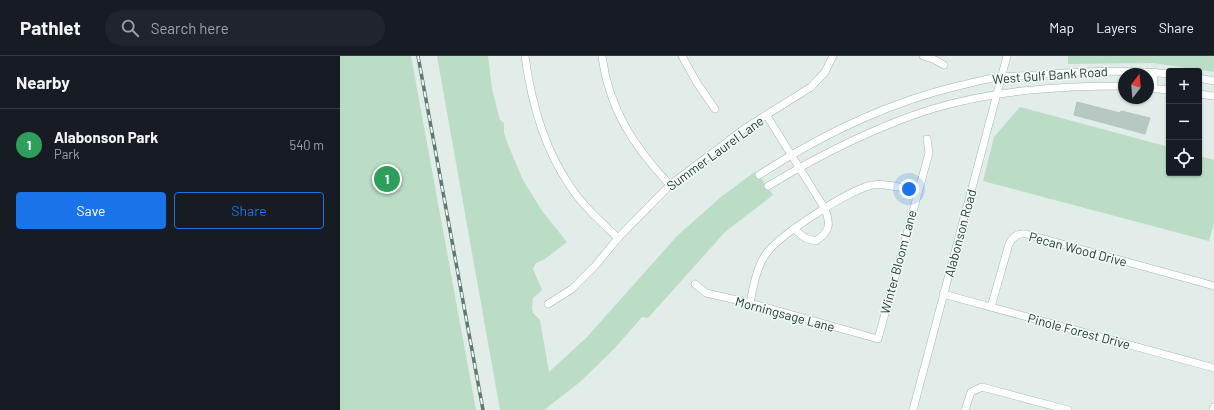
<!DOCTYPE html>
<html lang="en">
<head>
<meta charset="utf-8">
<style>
  body { margin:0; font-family:Barlow,sans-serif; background:#20242c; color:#f1f3f6 }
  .controls { position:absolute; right:12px; top:12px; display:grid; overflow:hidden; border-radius:4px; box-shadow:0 1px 3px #0004 }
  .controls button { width:36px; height:36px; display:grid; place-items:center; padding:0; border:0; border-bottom:1px solid #363941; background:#171b24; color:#f1f3f6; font:20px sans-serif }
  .compass { position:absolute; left:778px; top:12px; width:36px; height:36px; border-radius:50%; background:#171b24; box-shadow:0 1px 3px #0004; rotate:16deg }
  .you { position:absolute; left:569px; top:133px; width:14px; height:14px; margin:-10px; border:3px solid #fff; border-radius:50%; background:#1a73e8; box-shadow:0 0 0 6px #1a73e833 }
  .badge { display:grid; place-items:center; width:26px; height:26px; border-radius:50%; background:#1a73e8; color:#fff; font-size:13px; font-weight:700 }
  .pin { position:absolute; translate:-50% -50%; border:2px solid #fff; box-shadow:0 1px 4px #0006 }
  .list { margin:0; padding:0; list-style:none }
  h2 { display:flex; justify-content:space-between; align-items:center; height:52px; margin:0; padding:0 16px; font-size:17px }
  h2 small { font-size:13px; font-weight:400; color:#9ea1a6 }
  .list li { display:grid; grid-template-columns:26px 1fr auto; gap:12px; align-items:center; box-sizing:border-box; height:72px; padding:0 16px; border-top:1px solid #363941 }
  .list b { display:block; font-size:15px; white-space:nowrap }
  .list p { margin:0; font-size:13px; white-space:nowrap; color:#9ea1a6 }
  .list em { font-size:13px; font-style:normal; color:#9ea1a6 }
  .actions { display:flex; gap:8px; padding:12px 16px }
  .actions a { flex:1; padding:9px 0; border:1px solid #1a73e8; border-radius:4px; text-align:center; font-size:14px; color:#1a73e8 }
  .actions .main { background:#1a73e8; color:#fff }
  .icon { flex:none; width:22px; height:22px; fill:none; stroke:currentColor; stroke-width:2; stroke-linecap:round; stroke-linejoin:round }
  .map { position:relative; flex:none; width:874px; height:354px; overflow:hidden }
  header { display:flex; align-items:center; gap:24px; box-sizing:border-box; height:56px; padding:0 20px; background:#171b24; border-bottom:1px solid #363941 }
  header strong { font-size:19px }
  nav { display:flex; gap:22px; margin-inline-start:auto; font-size:14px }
  .search { width:280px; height:36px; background:#20242c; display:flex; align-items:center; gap:10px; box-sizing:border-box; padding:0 14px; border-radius:22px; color:#9ea1a6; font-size:15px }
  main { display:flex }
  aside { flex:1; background:#171b24 }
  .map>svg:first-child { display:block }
</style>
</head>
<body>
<header>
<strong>Pathlet</strong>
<div class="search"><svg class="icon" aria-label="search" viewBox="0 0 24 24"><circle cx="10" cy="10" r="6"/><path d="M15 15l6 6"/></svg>Search here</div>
<nav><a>Map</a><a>Layers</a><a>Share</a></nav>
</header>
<main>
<aside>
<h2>Nearby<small></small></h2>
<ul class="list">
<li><span class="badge" style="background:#2e9e5b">1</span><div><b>Alabonson Park</b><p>Park</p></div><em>540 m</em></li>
</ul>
<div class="actions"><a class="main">Save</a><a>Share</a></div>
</aside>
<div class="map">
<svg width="874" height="354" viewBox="0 0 874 354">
  <rect width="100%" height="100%" fill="#e2ece8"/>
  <g fill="#bbddc5">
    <path d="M0,0h71l65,354h-136z"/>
    <path d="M97,0h51l4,33 8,31 4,3v10l5,14 14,33 19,31 25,31 -22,17 -9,4 -3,6 9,21 -9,8 -1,10 1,5 7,7 9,52 38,-35 90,-101 44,-39 35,-26 17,24 -48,37 -77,86 -6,-1 -27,31 -35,34 -36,28h-44z"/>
    <path d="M728,0h146v16l-61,-9 -85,1z"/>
    <path d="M680,51l149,40v26h30v-17l15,4v63l-5,18 -226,-60 11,-44z"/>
  </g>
  <path fill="#b7c7c1" stroke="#b4c6bf" d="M737,46l43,11 1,-2 29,7 -5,16 -71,-19z"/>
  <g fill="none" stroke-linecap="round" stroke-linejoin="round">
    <defs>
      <g id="minor">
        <path d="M185,0c6,45 19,92 45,130 13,20 31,36 48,52"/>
        <path d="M262,0c7,53 32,91 68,129"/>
        <path d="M342,0l15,27 18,26"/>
        <path d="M583,0l10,3 11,6"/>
        <path d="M859,22l15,3"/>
        <path d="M808,32l21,2"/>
        <path d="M813,32l1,-16"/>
        <path d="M859,38l15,2"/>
        <path d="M427,60l58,93c6,16 5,22 -9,32l-11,-3 -11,-9"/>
        <path d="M419,119c62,-40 127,-72 199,-89 14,-3 29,-8 44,-9 11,-1 23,-1 34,-2 45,-4 88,-6 133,-1"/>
        <path d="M428,130c52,-31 106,-59 164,-77 62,-19 128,-23 192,-23"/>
        <path d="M355,228l11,9 44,10 128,36 51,-186 -2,-14"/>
        <path d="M603,238l271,74"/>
        <path d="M410,247c3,-15 6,-33 14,-46 11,-20 85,-67 108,-72 14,-2 31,3 45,6"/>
        <path d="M208,248l24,-15 23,-23 23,-28 52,-53 74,-56 67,-42 14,-15 8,-16"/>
        <path d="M651,251l18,-63c4,-7 8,-11 17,-10l188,52"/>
        <path d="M573,354l94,-354"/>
        <path d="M625,354l6,-18 11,-5 86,23"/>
        <path d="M873,354l1,-3"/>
      </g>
    </defs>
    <use href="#minor" stroke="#a5b4af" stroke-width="8"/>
    <use href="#minor" stroke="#fff" stroke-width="7"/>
    <defs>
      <path id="rail" d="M78,0l65,354"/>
    </defs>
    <use href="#rail" stroke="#5c7972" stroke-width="3.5"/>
    <use href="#rail" stroke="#f3f9f6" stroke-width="2" stroke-dasharray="6" stroke-linecap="butt"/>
  </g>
  <g text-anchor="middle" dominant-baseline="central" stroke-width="3" stroke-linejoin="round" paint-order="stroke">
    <g font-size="13" fill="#223d37" stroke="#f3f9f6">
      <text transform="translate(710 19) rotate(-4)">West Gulf Bank Road</text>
      <text transform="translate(375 97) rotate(-36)">Summer Laurel Lane</text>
      <text transform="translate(620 177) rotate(-75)">Alabonson Road</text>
      <text transform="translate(738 193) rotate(15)">Pecan Wood Drive</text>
      <text transform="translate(558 206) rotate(-75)">Winter Bloom Lane</text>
      <text transform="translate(445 258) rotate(15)">Morningsage Lane</text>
      <text transform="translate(739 275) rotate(15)">Pinole Forest Drive</text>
    </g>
  </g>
</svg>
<div class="controls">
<button>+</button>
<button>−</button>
<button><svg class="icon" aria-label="locate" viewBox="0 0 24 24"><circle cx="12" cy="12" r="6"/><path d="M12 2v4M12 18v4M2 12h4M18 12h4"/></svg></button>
</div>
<svg class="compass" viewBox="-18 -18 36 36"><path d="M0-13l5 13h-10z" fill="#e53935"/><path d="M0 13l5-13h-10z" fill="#9ea1a6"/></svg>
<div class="you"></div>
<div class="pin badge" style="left:47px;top:123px;background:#2e9e5b">1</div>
</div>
</main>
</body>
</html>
